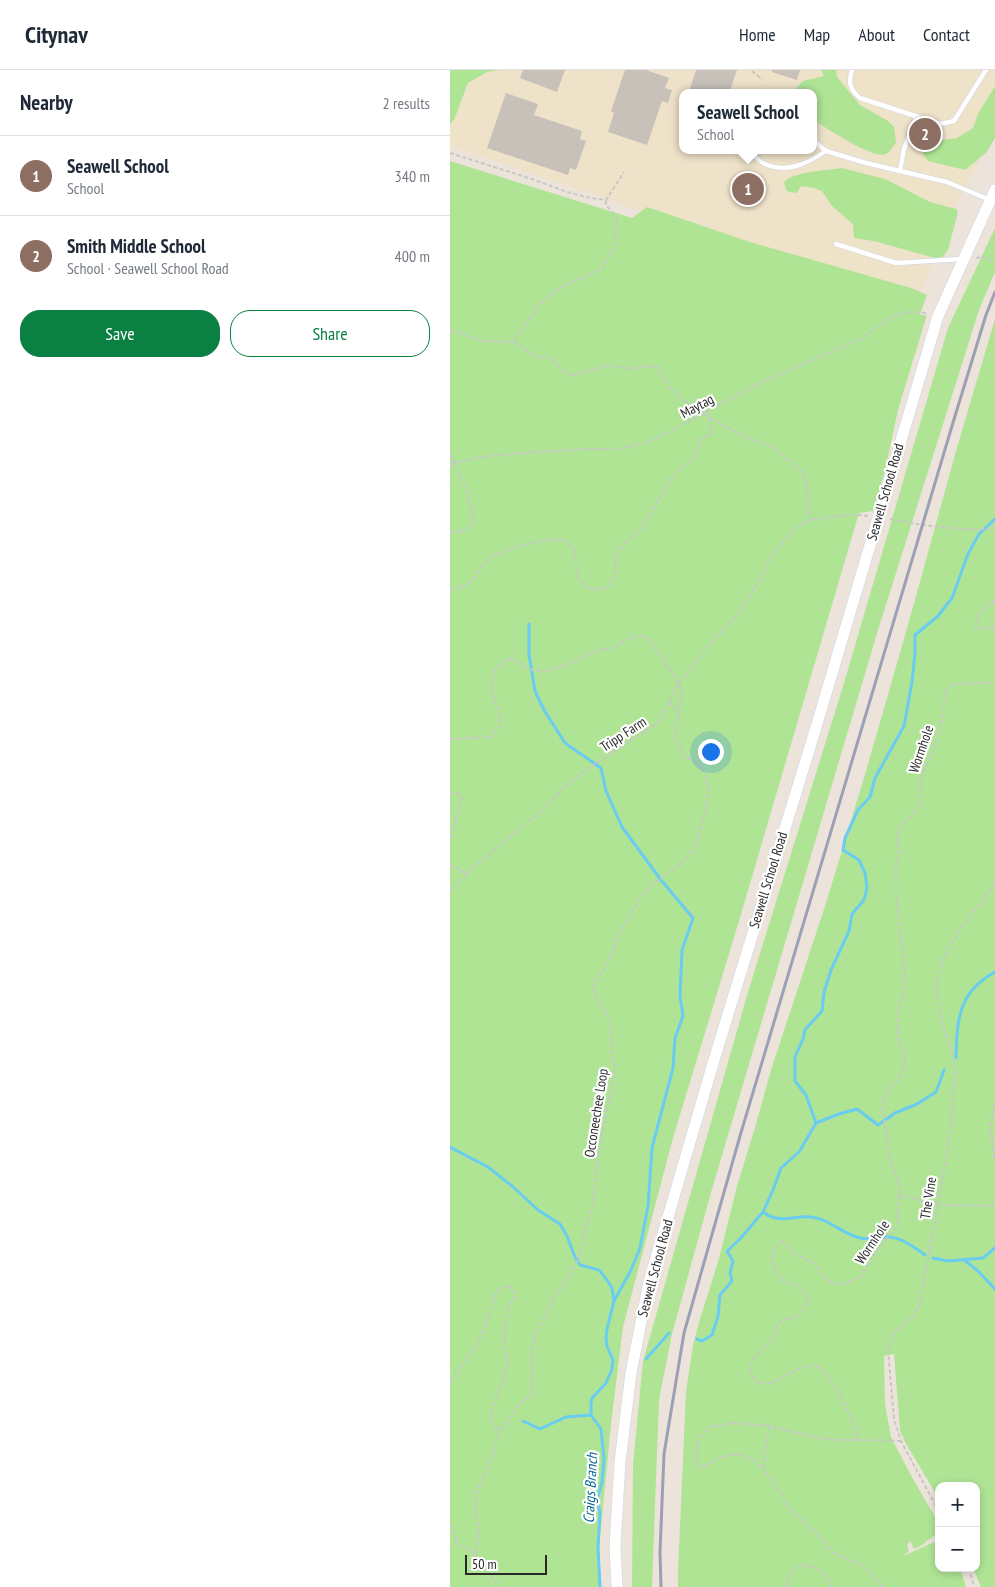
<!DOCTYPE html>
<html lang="en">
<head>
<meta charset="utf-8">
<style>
  body { margin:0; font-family:"PT Sans Narrow",sans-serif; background:#f6f6f7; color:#1f2937 }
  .controls { position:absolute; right:15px; bottom:15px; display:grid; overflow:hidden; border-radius:10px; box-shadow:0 2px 8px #0003 }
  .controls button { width:45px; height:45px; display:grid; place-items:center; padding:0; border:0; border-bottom:1px solid #e0e1e3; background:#fff; color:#1f2937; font:25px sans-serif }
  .scale { position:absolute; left:15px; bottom:12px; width:82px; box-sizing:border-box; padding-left:5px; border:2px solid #292929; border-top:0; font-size:14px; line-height:18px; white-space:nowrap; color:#292929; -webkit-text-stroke:4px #fff; paint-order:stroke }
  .you { position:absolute; left:260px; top:681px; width:18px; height:18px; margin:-12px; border:4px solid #fff; border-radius:50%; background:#1a73e8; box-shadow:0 0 0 8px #1a73e833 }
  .badge { display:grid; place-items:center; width:32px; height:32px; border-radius:50%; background:#0b8043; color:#fff; font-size:16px; font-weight:700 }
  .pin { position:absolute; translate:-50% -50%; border:2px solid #fff; box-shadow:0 1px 5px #0006 }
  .popup { position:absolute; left:229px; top:19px; width:138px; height:65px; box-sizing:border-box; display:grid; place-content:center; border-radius:10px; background:#fff; filter:drop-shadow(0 1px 4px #0005); font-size:16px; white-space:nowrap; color:#747a83 }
  .popup b { font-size:19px; color:#1f2937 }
  .popup::after { content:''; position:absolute; left:50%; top:100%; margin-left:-10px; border:10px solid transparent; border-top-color:#fff }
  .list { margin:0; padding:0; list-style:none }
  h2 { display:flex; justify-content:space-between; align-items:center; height:65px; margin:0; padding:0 20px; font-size:21px }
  h2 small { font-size:16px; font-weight:400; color:#747a83 }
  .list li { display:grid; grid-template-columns:32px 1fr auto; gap:15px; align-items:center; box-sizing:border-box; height:80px; padding:0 20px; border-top:1px solid #e0e1e3 }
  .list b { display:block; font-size:19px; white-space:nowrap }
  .list p { margin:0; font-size:16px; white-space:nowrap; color:#747a83 }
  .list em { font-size:16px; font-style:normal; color:#747a83 }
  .actions { display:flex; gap:10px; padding:15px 20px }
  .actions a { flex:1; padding:11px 0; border:1px solid #0b8043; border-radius:20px; text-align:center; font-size:18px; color:#0b8043 }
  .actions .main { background:#0b8043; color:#fff }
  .map { position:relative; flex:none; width:545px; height:1517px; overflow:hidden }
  header { display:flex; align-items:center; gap:30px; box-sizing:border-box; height:70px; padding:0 25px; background:#fff; border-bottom:1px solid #e0e1e3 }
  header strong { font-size:24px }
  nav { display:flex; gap:28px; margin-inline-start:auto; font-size:18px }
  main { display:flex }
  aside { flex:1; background:#fff }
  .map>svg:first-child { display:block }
</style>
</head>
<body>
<header>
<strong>Citynav</strong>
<nav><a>Home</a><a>Map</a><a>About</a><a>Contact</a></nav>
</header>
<main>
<aside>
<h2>Nearby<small>2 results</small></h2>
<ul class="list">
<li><span class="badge" style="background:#8d6e63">1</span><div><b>Seawell School</b><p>School</p></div><em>340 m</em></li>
<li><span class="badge" style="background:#8d6e63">2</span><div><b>Smith Middle School</b><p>School · Seawell School Road</p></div><em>400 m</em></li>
</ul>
<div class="actions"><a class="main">Save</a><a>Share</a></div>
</aside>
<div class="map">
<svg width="545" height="1517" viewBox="0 0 545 1517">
  <rect width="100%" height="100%" fill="#ece4da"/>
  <path fill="#eee2c9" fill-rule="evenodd" d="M0,0h545v60l-38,74 -20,46 -21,55 -466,-159zM233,23h130v57h-130z"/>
  <g fill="#afe495">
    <path d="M0,0h50l-13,2 -19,11 -14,37 -4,4z"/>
    <path d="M371,0h15l1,7 23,28 28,16 6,6 2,16c-3,3 -6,9 -10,11 -13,6 -60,-27 -73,-34v-27h-21l11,-12 21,-5z"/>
    <path d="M545,16v52l-9,15 -21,17 -37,-9 -5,-6 1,-4 13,-10 20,-3 16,-10 6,-16z"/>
    <path d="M0,91l182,57 15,-11 103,35 161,46 16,7 -7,20h6v3l-28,92 -13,61 -12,40 -14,2 -120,408 -66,217 -50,189 -12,97 -12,125 2,38h-151z"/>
    <path d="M392,98l43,11 45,23 26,7 2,3 -10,38 -5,7 -8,1 -61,-17 -20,-3 -1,-14 -21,-18 -10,-15 -8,-3 -13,-2 -4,7 -8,-1 -3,-2 -2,-8c8,-10 44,-12 58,-14z"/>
    <path d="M545,158v44l-16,38 -101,320 -166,559 -40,145 -13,66 -7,187h-20l1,-122 10,-104 105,-369 96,-309 104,-355z"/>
    <path d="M545,249v1268h-14l-8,-19h3v-82h-37v13l-34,-57 -5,-12 -6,-76 -10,2 1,48 6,33 22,42 26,45v8l-20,15 -5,2 -4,-8 -3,4 2,6 -6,5 36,-16v28h21l6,19h-288v-16l8,-179 7,-47 6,-23 19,-60 19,-76 17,-55 17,-61 56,-170 39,-129 42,-146 48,-174z"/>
  </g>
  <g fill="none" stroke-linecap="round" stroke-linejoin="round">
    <g stroke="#6accf1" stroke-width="3">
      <path d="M79,554v31l6,36 9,19 21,33 36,25 5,23 16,36 39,53 32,38 -11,32 -2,46 3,20 -8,22 -2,30 -21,80 -4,58 -8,42 -9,22 -17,31"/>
      <path d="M506,988c1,-38 2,-66 39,-86"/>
      <path d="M366,1053l-10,-28 -11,-14v-24l8,-18 2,-9 17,-19 2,-19 7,-22 18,-39 3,-17 12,-14 3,-12 -2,-15 -6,-13 -16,-10 2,-12 13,-28 12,-13 5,-19 29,-52 8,-44 3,-29v-18l23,-19 14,-18 16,-44 11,-20 16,-15"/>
      <path d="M0,1077l38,20 24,19 26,24 22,14 7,12 8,21 5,8 19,5 8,10 5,8 2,13 -7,28 -1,9 1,8 6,14 -1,9 -6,14 -14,15 -1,6v11l10,14 3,30 -2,23 -4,14v9l2,7 -2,35 2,40"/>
      <path d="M313,1142c17,13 30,3 48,5 19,2 31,17 49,21 9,2 18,-1 27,-1 14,0 27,10 38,18"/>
      <path d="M483,1188l15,3 35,-3 12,-10"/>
      <path d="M514,1190l14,11 17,18"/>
      <path d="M247,1269l5,2 10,-6 6,-19 2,-21 12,-14 -2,-8 3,-12 -6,-10 12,-11 24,-28 10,-22 8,-22 18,-16 17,-29 23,-9 18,-5 21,16 17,-12 22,-9 19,-12 8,-22"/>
      <path d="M196,1289l23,-26"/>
      <path d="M73,1351l17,8 26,-12 25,-2"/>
    </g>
  </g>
  <g fill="#c7c1ba">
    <path d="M73,0h42l-8,22 -37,-14z"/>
    <path d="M175,0h21l23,8 -4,10 7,2 -4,13 -6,-2 -15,44 -39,-13 6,-19 -3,-2z"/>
    <path d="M246,0h41l-8,23h-27l-12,-4z"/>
    <path d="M322,0h28l-3,10 -25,-8z"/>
    <path d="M56,23l32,11 -4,11 48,16 -2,8 6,2 -10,29 -6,-2 -2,7 -81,-27z"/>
  </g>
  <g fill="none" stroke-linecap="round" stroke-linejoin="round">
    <defs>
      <g id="service">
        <path d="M402,0c-4,12 -2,20 8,28l80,26 14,-3 32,-51"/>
        <path d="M363,70l13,11 40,12 81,19 43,18"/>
        <path d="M302,80c2,7 7,11 13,14 22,10 43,-1 61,-13"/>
        <path d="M450,101l4,-22 12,-32"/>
        <path d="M386,174l60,19 65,-4"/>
      </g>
      <path id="tertiary" d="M167,1517l-2,-41 5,-84 11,-89 18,-91 65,-222 103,-336 121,-408 57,-126"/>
    </defs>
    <use href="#service" stroke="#cfd3e2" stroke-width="5.5"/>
    <use href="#tertiary" stroke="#cfd3e2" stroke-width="12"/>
    <g stroke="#c7c7c7" stroke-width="2" stroke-dasharray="4 2.5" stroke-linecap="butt">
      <path d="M302,1l11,9"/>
      <path d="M0,83l82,26 35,13 24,6 15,2 18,-28"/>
      <path d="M526,188l7,-1 12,6"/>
      <path d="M0,260l32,11 32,1 22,15 17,1 8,12 12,6 34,-11 23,4 15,-3 13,1 12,20 15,15 21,12 3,3 2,17 -11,5c-1,5 -2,11 -4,15 -7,9 -18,15 -24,24 -12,17 -20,36 -32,52 -6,8 -16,12 -21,21 -10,14 5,30 -17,38 -8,2 -19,-2 -23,-10 -6,-12 2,-34 -17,-39 -14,-4 -60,10 -72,18 -7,5 -11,15 -17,21 -6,6 -15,9 -23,12"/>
      <path d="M64,271l24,-34 18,-17 47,-22 11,-22 3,-28 -11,-13v-5"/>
      <path d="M260,348l38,20 25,9 12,12 7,2 13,15 5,44"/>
      <path d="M0,384l16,35 8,30 -2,6 -5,4 -9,3h-8"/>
      <path d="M0,397l5,-4 26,-6 30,-3 75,-5h31l33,-7 110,-59 103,-45 23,-18 10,-5 12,-3 19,1"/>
      <path d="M440,449l33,6 48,5 24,-2"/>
      <path d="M545,531c-11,5 -20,16 -19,28 8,1 12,-3 19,-2"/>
      <path d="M219,632l11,11"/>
      <path d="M0,669l41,-2 9,-11v-11l-6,-14 -3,-17 4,-13 6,-8 8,-4h6l14,10 16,3 26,-9 23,-12 19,-3 19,-11 10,-1 7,3 30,44 3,8 -7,46 10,19 17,11 7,21 -5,28 -8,28 -12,17 -30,22 -14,16 -20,33 -11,29 -16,24 3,14 8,10 7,18v18l4,27 -16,78 -7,59 -8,24 -4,22 -11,22 -14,20 -20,39 -4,21 2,17 -1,20c-6,6 -13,10 -18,16 -6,7 -5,16 -14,19"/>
      <path d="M0,724c5,-2 9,-1 12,3l-12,43"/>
      <path d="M0,795l18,9"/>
      <path d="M0,820l33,-31 63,-52 16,-18 22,-18 74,-48 21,-40 32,-40 27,-28 16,-26 17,-32 17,-21 12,-11 10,-5 29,-4 22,-1 7,1"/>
      <path d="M545,1033l-5,25 5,34"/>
      <path d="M450,1125l38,10 57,1"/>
      <path d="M0,1313l28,-40 9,-22 9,-28 5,-6 7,-1 6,5 1,5 -7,12 -4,27 4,29 -18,51 1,7 4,5 5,2"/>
      <path d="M50,1359l-8,27 -16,39 -1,14 4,17 -3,28 6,11 18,22"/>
      <path d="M408,1370l43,1"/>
      <path d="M313,1398l6,-42"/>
      <path d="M489,1442l-38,-71 -7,-22 -6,-69c1,-6 3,-14 8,-19 9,-11 19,-12 24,-28 13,-76 31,-152 35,-229 1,-16 -7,-33 -12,-48 -4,-12 -7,-36 -5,-49 5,-31 38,-67 57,-93"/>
      <path d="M0,1454l7,19 19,11"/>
      <path d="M519,1498l5,19"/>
      <path d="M336,1517c1,-7 4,-17 11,-20 14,-6 32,7 35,20"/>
      <path d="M432,1517l-17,-20 -32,-15 -17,-19 -28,-26 -11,-19 -14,-20 -13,-10 -13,-4 -17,3 -19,11 -3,-4 -2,-10 3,-15 11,-12 23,-4 36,3 45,11 21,3h23c-4,-17 -25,-70 -43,-74 -18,-4 -48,32 -62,11 -10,-16 14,-29 20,-41 3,-5 3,-10 7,-14 8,-6 21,-2 25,-14 5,-10 -1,-20 -11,-24 -5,-2 -11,-2 -14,-6 -9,-9 -11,-31 2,-37l3,2 4,6 6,5 18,9 12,16 10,5h7l18,-7 17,-26 21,-26 -1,-19 3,-11v-10l-9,-20 -9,-60 2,-9 16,-19 4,-10 1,-11 -7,-19 -1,-21 5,-19 3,-22 -9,-80v-29l3,-14 -2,-11 2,-10 5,-8 17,-19 1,-8 -2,-13 3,-11 9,-18 11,-37 2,-26 3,-4 6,-3 33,-1 8,-2"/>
    </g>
    <use href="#service" stroke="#fff" stroke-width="4.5"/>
    <use href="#tertiary" stroke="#fff" stroke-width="11"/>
    <path stroke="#9da0b4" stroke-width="3" d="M211,1517l-1,-35 4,-98 20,-121 56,-197 215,-720 31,-101 9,-23"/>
  </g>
  <g text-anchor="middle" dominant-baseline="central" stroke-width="4.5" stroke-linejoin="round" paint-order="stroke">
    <g font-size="14" fill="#292929" stroke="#fff">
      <text transform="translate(247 336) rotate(-28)">Maytag</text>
      <text transform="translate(435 422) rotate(-74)">Seawell School Road</text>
      <text transform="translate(173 664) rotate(-33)">Tripp Farm</text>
      <text transform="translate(471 679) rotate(-71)">Wormhole</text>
      <text transform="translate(318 810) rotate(-73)">Seawell School Road</text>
      <text transform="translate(146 1043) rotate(-81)">Occoneechee Loop</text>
      <text transform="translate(478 1128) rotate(-81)">The Vine</text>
      <text transform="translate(422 1172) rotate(-56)">Wormhole</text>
      <text transform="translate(205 1198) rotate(-75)">Seawell School Road</text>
    </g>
    <g font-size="15" font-style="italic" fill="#0a689b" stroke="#fff">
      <text transform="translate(140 1418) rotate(-87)">Craigs Branch</text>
    </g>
  </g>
</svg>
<div class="controls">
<button>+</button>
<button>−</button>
</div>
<div class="scale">50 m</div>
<div class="you"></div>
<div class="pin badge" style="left:298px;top:119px;background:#8d6e63">1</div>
<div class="popup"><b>Seawell School</b>School</div>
<div class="pin badge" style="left:475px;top:64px;background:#8d6e63">2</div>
</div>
</main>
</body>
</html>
